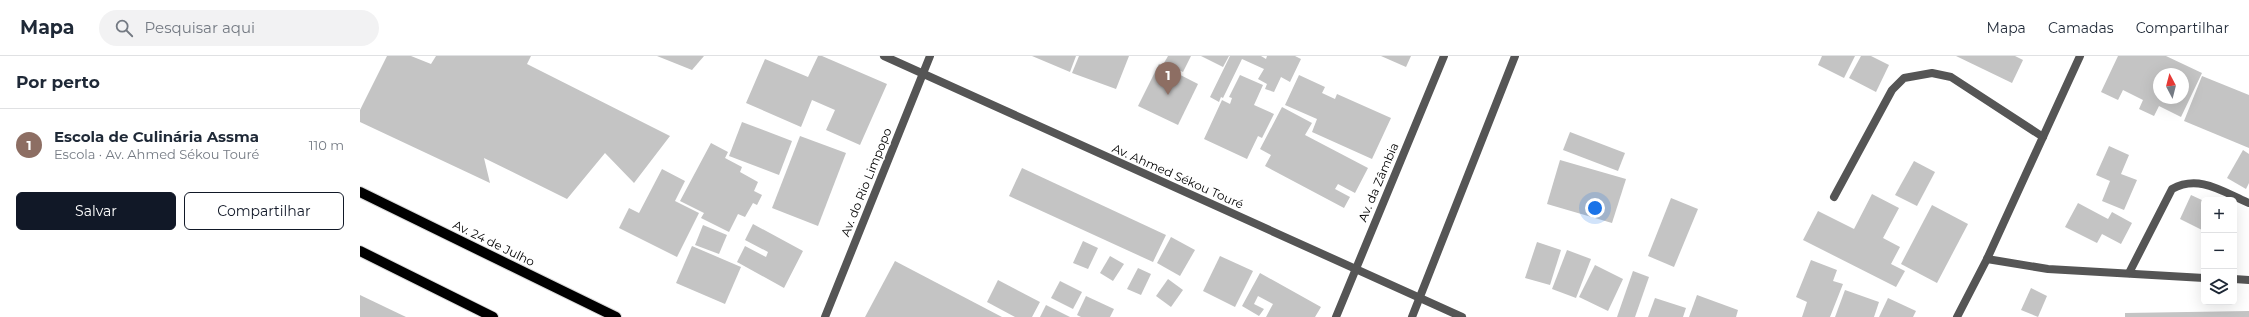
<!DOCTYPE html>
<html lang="pt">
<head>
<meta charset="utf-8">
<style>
  body { margin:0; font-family:Montserrat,sans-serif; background:#f2f2f3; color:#1f2937 }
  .controls { position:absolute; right:12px; bottom:12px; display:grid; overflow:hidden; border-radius:6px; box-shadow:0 4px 16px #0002 }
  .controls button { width:36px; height:36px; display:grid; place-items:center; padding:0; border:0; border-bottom:1px solid #e0e1e3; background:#fff; color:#1f2937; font:20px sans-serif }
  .compass { position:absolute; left:1793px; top:12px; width:36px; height:36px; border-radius:50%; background:#fff; box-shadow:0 4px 16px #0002; rotate:353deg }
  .you { position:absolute; left:1235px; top:152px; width:14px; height:14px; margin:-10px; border:3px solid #fff; border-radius:50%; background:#1a73e8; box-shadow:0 0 0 6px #1a73e833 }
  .badge { display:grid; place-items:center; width:26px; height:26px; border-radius:50%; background:#111827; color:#fff; font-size:13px; font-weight:700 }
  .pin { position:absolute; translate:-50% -33px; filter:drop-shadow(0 1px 2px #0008) }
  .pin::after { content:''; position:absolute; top:21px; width:14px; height:12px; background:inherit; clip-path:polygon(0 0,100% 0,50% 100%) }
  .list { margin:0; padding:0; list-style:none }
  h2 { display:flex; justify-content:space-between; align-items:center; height:52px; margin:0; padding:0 16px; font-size:17px }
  h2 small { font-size:13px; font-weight:400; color:#747a83 }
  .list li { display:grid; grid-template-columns:26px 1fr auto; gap:12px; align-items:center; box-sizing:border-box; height:72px; padding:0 16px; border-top:1px solid #e0e1e3 }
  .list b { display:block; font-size:15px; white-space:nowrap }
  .list p { margin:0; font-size:13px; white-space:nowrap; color:#747a83 }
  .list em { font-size:13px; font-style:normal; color:#747a83 }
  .actions { display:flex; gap:8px; padding:12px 16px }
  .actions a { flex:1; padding:9px 0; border:1px solid #111827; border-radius:6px; text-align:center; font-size:14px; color:#111827 }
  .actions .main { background:#111827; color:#fff }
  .icon { flex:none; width:22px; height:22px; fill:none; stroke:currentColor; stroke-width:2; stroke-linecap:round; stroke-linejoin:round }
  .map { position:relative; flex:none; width:1889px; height:261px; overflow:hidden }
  header { display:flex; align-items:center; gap:24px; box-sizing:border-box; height:56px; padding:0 20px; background:#fff; border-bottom:1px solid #e0e1e3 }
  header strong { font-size:19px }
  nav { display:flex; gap:22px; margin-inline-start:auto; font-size:14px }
  .search { width:280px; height:36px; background:#f2f2f3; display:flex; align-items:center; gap:10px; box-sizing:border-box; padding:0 14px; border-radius:22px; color:#747a83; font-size:15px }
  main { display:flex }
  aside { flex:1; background:#fff }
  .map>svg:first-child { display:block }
</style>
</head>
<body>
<header>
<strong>Mapa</strong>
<div class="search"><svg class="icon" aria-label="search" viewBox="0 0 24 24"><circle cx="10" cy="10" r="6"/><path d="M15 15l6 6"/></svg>Pesquisar aqui</div>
<nav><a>Mapa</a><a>Camadas</a><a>Compartilhar</a></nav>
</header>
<main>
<aside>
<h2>Por perto<small></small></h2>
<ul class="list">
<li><span class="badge" style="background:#8d6e63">1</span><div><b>Escola de Culinária Assma</b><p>Escola · Av. Ahmed Sékou Touré</p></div><em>110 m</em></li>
</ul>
<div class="actions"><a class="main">Salvar</a><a>Compartilhar</a></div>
</aside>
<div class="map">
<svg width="1889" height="261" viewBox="0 0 1889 261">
  <rect width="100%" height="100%" fill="#fff"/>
  <g fill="#c4c4c4" fill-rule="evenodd">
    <path d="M27,0h24l20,8 5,-8h95l-4,8 143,72 -36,47 -29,-30 -38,46 -83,-41 6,25 -130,-61v-12z"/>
    <path d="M297,0h47l-12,14z"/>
    <path d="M458,0h4l65,28 -27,61 -34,-15 9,-20 -23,-10 -11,27 -55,-24 19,-44 43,18z"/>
    <path d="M672,0h44l-6,16z"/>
    <path d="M719,0h50l-13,33 -44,-16z"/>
    <path d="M808,0h23l-8,16 -19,-9z"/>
    <path d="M841,0h28l-6,11z"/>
    <path d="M870,0h31l5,3 1,-3h28l6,3 -11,23 -9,-5 -7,15 -9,-3 2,-5 -9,-5 6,-10 -22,-10 -19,39 -2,-1 -2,5 -9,-5z"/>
    <path d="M1021,0h30l-5,11z"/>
    <path d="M1462,0h33l-11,22 -26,-13z"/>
    <path d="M1501,0h10l18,9 -13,27 -27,-14z"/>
    <path d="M1596,0h59l8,4 -11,23z"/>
    <path d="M1758,0h48l36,17 -21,44 -22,-11 -5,10 -15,-7 4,-9 -20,-10 -5,10 -17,-8zM1799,18h24v24h-24z"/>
    <path d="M799,8l39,20 -20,41 -40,-19z"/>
    <path d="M880,19l23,10 -9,20 20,9 -12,24 -4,-2 -11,23 -43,-20 18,-39 8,4 2,-6 -3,-1z"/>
    <path d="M939,19l26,12 -3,6 13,6 2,-5 54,24 -19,41 -60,-27 5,-13 -32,-14z"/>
    <path d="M1842,20l47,19v53l-65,-27z"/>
    <path d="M922,51l30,16 -7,12 63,33 -13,25 -17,-9 -3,5 15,8 -6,11 -79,-42 6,-11 -11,-6z"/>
    <path d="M382,66l50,19 -13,34 -50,-19z"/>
    <path d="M1210,76l55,21 -7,18 -55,-21z"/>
    <path d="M440,80l46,17 -28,73 -46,-18z"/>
    <path d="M351,87l17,9 -3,6 17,9 -2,5 18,10 -4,9 8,4 -5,10 -4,-2 -8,14 -7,-3 -9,18 -28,-14 3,-5 -24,-12z"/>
    <path d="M1749,90l20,9 -8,19 16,6 -13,30 -22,-9 8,-20 -14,-6z"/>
    <path d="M1883,94l6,4v29l-3,6 -19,-11z"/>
    <path d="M1200,104l66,19 -14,44 -65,-19z"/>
    <path d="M1554,105l21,11 -18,34 -22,-11z"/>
    <path d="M662,112l144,67 -13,27 -144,-66z"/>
    <path d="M302,113l23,12 -10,20 24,12 -22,44 -58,-29 10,-20 10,5z"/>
    <path d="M1512,138l27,14 -16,30 17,9 -9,17 14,7 -9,16 -93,-47 15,-29 36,18z"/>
    <path d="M1831,139l13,6v30l-24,-12z"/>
    <path d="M1311,142l27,11 -24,58 -26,-11z"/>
    <path d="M1718,147l30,16 4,-7 20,11 -11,21 -19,-10 -5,9 -32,-16z"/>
    <path d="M1572,149l36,19 -31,59 -36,-19z"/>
    <path d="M393,168l50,27 -19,37 -47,-26 8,-16 21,11 2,-5 -23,-12z"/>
    <path d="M343,169l24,10 -8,19 -24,-9z"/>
    <path d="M811,181l24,13 -15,26 -23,-13z"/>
    <path d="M723,185l15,7 -10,21 -15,-6z"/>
    <path d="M1177,186l24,8 -11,35 -25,-7z"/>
    <path d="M332,190l49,21 -16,37 -49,-21z"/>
    <path d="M1207,194l24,9 -15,39 -24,-9z"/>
    <path d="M750,200l14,8 -11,17 -13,-8z"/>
    <path d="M860,200l33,15 -18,36 -32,-16z"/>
    <path d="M1451,204l26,10 -4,11 10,3 -13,33h-28l5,-15 -11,-5z"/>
    <path d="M535,205l107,56h-137z"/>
    <path d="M1235,209l28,14 -15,32 -29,-14z"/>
    <path d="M778,212l13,6 -10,21 -14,-6z"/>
    <path d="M1273,215l16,6 -14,40h-18z"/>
    <path d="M900,217l61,34 -6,10h-49l7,-13 -15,-8 -4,8 10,5 -5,7 -17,-10z"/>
    <path d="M808,223l15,11 -12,17 -15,-11z"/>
    <path d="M638,224l42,22 -8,15h-17l-28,-15z"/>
    <path d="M700,225l22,11 -9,17 -22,-11z"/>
    <path d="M1671,232l16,8 -9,21 -17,-7z"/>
    <path d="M1485,234l34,12 -5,15h-39z"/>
    <path d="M0,239l46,22h-46z"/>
    <path d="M1337,239l41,15 -2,7h-47z"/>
    <path d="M726,240l28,13 -4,8h-29l-4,-2z"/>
    <path d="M1295,242l31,10 -3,9h-35z"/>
    <path d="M1528,242l28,13 -3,6h-34z"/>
    <path d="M686,249l24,12h-30z"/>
    <path d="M1889,255v6h-124v-4z"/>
  </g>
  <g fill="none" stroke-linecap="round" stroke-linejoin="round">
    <defs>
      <g id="primary">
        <path d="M0,136l256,125"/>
        <path d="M0,195l133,66"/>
      </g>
    </defs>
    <use href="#primary" stroke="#dbdbdb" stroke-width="12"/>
    <path stroke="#555" stroke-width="8" d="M1474,141l58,-107 12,-12 28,-5 19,4 92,60"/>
    <g stroke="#555" stroke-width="8">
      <path d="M524,0l578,261"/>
      <path d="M1627,203l61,10 156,9"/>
      <path d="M1769,217l43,-84c27,-15 51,3 77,14"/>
      <path d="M1874,223l15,1"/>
      <path d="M465,261l105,-261"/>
      <path d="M1597,261l30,-58 93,-203"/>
    </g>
    <g stroke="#555" stroke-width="8">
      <path d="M976,261l108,-261"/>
      <path d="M1052,261l103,-261"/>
    </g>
    <use href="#primary" stroke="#000" stroke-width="10"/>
  </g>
  <g text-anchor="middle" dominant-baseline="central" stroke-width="3.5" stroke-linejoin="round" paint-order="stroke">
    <g font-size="12" fill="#000" stroke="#fff">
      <text transform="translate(818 120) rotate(24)">Av. Ahmed Sékou Touré</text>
      <text transform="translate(506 126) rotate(-68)">Av. do Rio Limpopo</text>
      <text transform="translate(1018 126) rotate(-67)">Av. da Zâmbia</text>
      <text transform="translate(134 187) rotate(26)">Av. 24 de Julho</text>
    </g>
  </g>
</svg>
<div class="controls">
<button>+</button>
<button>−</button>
<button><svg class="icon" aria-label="layers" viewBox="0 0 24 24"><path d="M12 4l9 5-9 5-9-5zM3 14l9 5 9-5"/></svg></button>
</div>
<svg class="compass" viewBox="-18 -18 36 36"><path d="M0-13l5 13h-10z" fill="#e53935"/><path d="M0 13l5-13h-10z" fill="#747a83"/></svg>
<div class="you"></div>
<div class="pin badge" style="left:808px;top:39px;background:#8d6e63">1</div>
</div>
</main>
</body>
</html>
